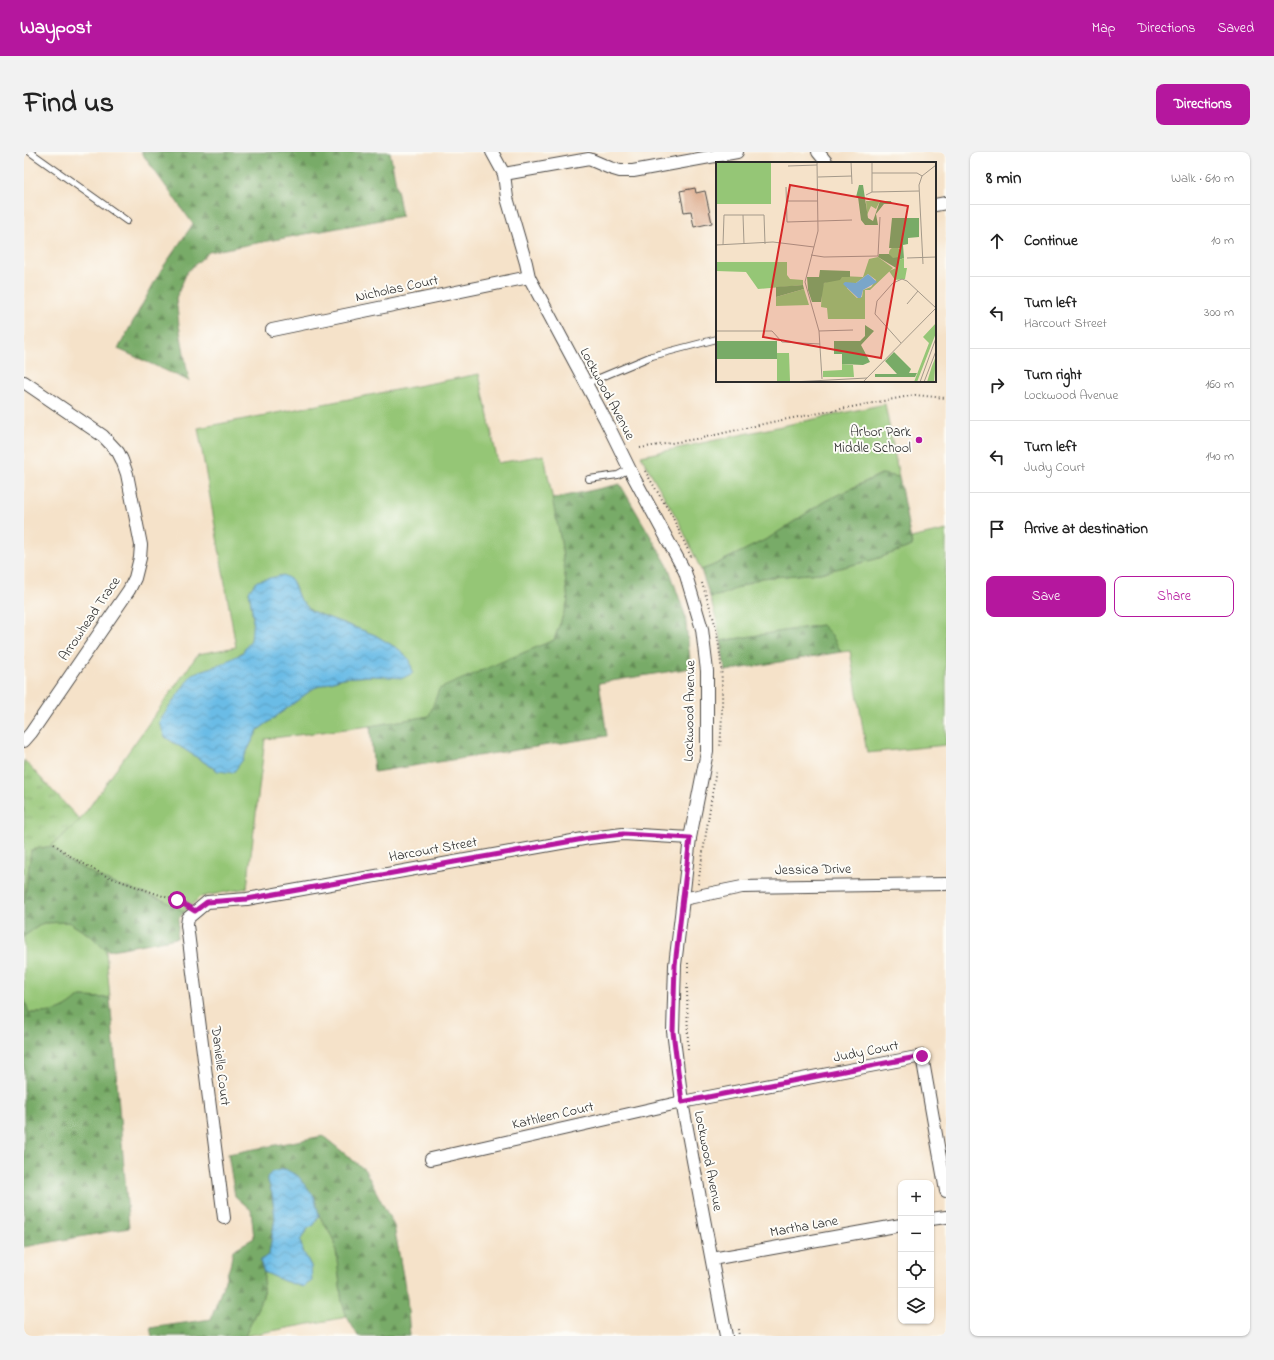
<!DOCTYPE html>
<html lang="en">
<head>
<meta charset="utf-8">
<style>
  body { margin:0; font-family:"Indie Flower",sans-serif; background:#f2f2f2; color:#222 }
  .controls { position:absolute; right:12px; bottom:12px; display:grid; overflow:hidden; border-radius:8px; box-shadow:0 1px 3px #0004 }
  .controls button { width:36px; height:36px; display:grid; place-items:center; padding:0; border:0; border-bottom:1px solid #e0e0e0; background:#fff; color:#222; font:20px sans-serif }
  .stop { position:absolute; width:12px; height:12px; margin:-9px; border:3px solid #b5179e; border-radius:50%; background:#fff }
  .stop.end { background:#b5179e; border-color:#fff; box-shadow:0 1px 4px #0008 }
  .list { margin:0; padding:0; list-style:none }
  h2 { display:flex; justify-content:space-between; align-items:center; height:52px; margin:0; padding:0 16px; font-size:17px }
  h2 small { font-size:13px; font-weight:400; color:#767676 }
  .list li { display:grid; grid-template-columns:26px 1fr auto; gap:12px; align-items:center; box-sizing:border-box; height:72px; padding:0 16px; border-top:1px solid #e0e0e0 }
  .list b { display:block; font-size:15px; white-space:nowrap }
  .list p { margin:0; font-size:13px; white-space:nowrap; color:#767676 }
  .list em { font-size:13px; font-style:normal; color:#767676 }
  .actions { display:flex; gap:8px; padding:12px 16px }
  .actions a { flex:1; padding:9px 0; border:1px solid #b5179e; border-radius:8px; text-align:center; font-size:14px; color:#b5179e }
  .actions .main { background:#b5179e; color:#fff }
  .icon { flex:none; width:22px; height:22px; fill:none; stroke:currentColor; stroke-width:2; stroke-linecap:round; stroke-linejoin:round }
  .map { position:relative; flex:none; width:922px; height:1184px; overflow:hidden; border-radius:8px }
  header { display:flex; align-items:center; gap:24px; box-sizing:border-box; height:56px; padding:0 20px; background:#b5179e; color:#fff }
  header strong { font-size:19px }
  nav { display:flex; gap:22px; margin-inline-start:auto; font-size:14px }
  .intro { display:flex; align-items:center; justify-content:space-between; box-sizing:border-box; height:96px; padding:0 24px }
  h1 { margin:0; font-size:28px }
  .button { padding:10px 18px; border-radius:8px; background:#b5179e; color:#fff; font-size:14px; font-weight:700 }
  main { display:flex; gap:24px; padding:0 24px }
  aside { flex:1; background:#fff; border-radius:8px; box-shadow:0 1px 3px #0004 }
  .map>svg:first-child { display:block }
</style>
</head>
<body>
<header>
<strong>Waypost</strong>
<nav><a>Map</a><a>Directions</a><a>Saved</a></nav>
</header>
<div class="intro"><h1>Find us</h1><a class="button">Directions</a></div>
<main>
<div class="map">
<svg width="922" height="1184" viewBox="0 0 922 1184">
  <defs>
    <pattern id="forest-firs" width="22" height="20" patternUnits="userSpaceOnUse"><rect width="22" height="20" fill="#78ab67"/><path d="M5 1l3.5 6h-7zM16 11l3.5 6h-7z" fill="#638b55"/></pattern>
    <pattern id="park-tufts" width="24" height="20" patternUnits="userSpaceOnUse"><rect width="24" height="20" fill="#95c676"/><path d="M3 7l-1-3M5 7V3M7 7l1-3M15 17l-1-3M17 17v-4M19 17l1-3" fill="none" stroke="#7aa161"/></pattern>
    <pattern id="water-waves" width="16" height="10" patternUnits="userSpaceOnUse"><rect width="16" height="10" fill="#6abce6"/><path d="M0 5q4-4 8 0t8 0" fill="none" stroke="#5799bb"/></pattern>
  </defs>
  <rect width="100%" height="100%" fill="#fdfcf7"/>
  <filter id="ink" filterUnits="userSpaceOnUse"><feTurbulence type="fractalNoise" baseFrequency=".025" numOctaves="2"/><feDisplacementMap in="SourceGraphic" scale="8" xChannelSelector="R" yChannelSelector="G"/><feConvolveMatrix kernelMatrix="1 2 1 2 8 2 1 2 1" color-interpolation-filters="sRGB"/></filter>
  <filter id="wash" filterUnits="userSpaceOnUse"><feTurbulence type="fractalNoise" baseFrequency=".012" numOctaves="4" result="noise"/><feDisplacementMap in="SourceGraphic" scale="16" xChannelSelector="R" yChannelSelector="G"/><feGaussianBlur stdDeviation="0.9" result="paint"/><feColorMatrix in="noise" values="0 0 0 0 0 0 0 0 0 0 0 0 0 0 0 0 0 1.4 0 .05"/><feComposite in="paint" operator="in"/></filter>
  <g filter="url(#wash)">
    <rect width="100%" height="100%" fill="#f5e2c9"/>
    <g fill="#95c676" stroke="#607850" fill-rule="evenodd">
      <path d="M455,222l19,89 46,-8 17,86 7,60 -14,39 -55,23 -69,53 -60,10 -105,13 -18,149 -47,9 -15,15 -22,-12 -51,-17 -44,-22 -17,-15 29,-26 118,-166 38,-7 -38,-219zM268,428l7,18 12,13 64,24 25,15 10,10 -38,16 -30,2 -28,10 -56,42 -16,31 -24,10 -53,-34 27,-63c19,-7 49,-13 59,-33 5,-11 0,-38 -2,-50z"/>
      <path d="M861,252l14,73 -18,-3 -56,27 -56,37 -57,28 -11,4 -21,-46 -39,-68z"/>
      <path d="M922,378v215l-79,8 -17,-102 -9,1 -10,-18 -9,-9 -101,16 -5,-23 -6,-21 11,-2 40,-17 59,-5 56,-14 36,-13 -1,-8z"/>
      <path d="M44,770l23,14 15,15 4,47 -31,-1c-18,16 -27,16 -50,16l-5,-15v-62l19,-13z"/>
      <path d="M295,1063l16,27 7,60 5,15 -102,19 18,-40 1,-24 20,9 19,6 8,-21 -8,-15 -3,-10 7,-12 7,-4z"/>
    </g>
    <g fill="url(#forest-firs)" stroke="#526b49">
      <path d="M117,0h249l12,64 -193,36 -22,20 -11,26 3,27 10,56 -71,-32 43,-79 32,-46z"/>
      <path d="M858,322l17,3 13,69 -36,13 -56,14 -59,5 -40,17 -11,2 -9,-27 11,-4 57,-28 56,-37z"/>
      <path d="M596,332l48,82 17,49 6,53 -92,15 8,53 -233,36 -4,-46 59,-10 10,-27 60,-26 55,-23 14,-39 -7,-60 -9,-42z"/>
      <path d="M798,473l9,9 10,18 -116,19 -4,-30z"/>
      <path d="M27,694l17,15 44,22 51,17 22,12 -6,6 -2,20 -71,13 -15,-15 -23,-14 -25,1 -19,13v-33l7,-53z"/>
      <path d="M55,845l31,1 19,230 -105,19v-249l5,15c23,0 32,0 50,-16z"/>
      <path d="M299,984l42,34 29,56 13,72 3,38h-52l-11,-19 -5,-15 -7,-60 -16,-27 -5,-19 -47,-19 5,17 3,24 -6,36 -9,7 4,11 -1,24 -18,40h-93l-2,-8 61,-9 19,-53 3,-16 21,-12 -3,-28 -16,-14 -7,-42z"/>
    </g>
    <path fill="url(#park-tufts)" stroke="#607850" d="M0,608l56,60 -29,26 -20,4 -7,53z"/>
    <g fill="url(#water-waves)" stroke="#4a7488">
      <path d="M259,423l9,5 7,18 12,13 64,24 25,15 10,10 3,13 -10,5 -31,-2 -30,2 -28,10 -56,42 -16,31 -9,12 -15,-2 -53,-34 -6,-15 33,-48 32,-11 18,-10 9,-13 2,-23 -4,-26 8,-10z"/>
      <path d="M261,1017l13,7 16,20 5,19 -5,10 -7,4 -7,12 3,10 8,15 1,15 -9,6 -19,-6 -20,-9 -4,-11 9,-7 6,-36 -3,-24 -5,-17 5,-5z"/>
    </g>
    <g id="blocks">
      <path fill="#ddac8d" d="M671,36l1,5 9,-2 7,32 -18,4 -3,-16 -7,1 -4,-21z"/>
    </g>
  </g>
  <g filter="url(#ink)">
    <use href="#blocks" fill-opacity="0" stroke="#494643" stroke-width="1"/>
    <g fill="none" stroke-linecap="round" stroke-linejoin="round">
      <defs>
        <g id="lane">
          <path d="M6,0l97,69"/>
          <path d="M561,232l67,-28 65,-17"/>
          <path d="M565,327l29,-4 11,-6"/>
        </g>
        <g id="street">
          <path d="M468,0l12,22 3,24 19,65 3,14 76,142 27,55 53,98 17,57 5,42v81l-17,86 -7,61 -8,66 -2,66 9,71 44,234"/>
          <path d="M794,0l9,11"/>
          <path d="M480,22l85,-15 21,9 10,3h13l104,-19"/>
          <path d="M911,53l11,-2"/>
          <path d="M248,178l257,-53"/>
          <path d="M0,230l79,54 15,16 4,8 5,14 14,71 -1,13 -5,20 -6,12 -98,143 -7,8"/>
          <path d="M659,747l59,-12 204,-3"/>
          <path d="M407,1007l251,-57 240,-46 24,135"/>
          <path d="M200,1066l-37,-293 1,-7 19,-16 40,-3 342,-61 34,-4 67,4"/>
          <path d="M907,1067l15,-2"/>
          <path d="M688,1107l189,-34"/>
        </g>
      </defs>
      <use href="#lane" stroke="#494643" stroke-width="8"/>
      <use href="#street" stroke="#494643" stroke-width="14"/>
      <g stroke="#494643" stroke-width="2" stroke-dasharray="1 3" stroke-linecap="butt">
        <path d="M616,296l62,-10 70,-16 143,-27 31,3"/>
        <path d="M621,319l27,45 20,43"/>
        <path d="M678,431c4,14 10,28 13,42 9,37 8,85 5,123"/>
        <path d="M30,692l19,14 33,18 71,25 9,5"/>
        <path d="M674,732l18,-114"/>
        <path d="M664,820v-10"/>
        <path d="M663,832l1,68"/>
        <path d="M714,1177l1,7"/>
      </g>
      <use href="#lane" stroke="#fff" stroke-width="6"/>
      <use href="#street" stroke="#fff" stroke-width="12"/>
    </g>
  </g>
  <g fill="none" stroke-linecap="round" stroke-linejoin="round" filter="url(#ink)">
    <path stroke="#b5179e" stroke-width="5" d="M153,748l18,11 12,-9 40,-3 342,-61 34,-4 67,4 -15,127 -2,67 9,70 240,-46"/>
  </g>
  <circle fill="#b5179e" stroke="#fdfcf7" stroke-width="1.5" cx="895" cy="288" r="4"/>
  <g text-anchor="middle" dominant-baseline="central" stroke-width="4" stroke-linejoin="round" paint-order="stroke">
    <g font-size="14" fill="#2b2b2b" stroke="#fdfcf7">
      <text transform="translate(373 137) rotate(-12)">Nicholas Court</text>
      <text transform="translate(583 242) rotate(62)">Lockwood Avenue</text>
      <text transform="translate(66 467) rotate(-56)">Arrowhead Trace</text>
      <text transform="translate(666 559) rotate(-89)">Lockwood Avenue</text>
      <text transform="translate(409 698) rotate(-10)">Harcourt Street</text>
      <text transform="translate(789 718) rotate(-1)">Jessica Drive</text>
      <text transform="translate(842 900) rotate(-11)">Judy Court</text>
      <text transform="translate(196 914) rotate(83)">Danielle Court</text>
      <text transform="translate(529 964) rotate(-13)">Kathleen Court</text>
      <text transform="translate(684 1009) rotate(79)">Lockwood Avenue</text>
      <text transform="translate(780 1075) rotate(-10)">Martha Lane</text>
    </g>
    <g font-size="14" fill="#2b2b2b" stroke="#fdfcf7" text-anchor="end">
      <text x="887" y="280">Arbor Park<tspan x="887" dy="16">Middle School</tspan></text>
    </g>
  </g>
  <g transform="translate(692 10)">
    <rect width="220" height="220" fill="#f5e2c9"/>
    <path d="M150,39h14l-4,8 -5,-3 -4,9zM173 91a6 6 0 1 1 12 0a6 6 0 1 1-12 0ZM162,95l15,11 -23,22h-5v29h-37l-1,-11 -6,-1 1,-19 2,-5 18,-7 21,1 6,-18zM152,112l8,6 -5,7 -8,3 -1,7 -5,1 -10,-10 1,-5h8zM0,100h71v13l3,4 13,1v5l-45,4 -12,-17 -30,-1zM88,127l5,16 -33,1v-9zM220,161v10l-19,49h-3l15,-39 -6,-6zM61,191h12l1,28 -13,1zM220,194l-2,26h-7l5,-16zM126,202l11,1 1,12h-31v-6l19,-1z" fill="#95c676" fill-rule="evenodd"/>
    <path d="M143,23h4l5,33 5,3 7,-20h11l1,3h-8l-8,10 2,11h-13l-4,-5 -3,-23h-2zM176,56h27v19l-11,1v6l-5,1 1,13 -5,2 -3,8 -18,-11 1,-3h10l4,4 6,-1 1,-9h-11zM104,108l30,1v6h-8l-2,3 -16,3 -3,19h-9l-4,-12 -1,-13h12zM87,123l1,4 -28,8v-10zM149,163l9,6 -13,14 9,17 -7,3 -21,-1v-10h-8v-13h26l5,-5zM0,179h61v18h-61zM178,190l17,17 -2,4h8l-2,4h-40v-3h22l-12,-13z" fill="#78ab67"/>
    <path d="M0,0h55v42h-55zM188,96v10h3l-2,11 -10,1 -6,-9 7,-3 3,-8z" fill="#95c676"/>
    <path d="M152,112l9,8 -14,8 -2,8h-3l-15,-14 2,-2 11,1z" fill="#6abce6"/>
    <path fill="none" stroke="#a4998a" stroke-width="1" d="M101,0l1,69 -13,51 14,49 3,48M135,0l1,22M72,4l29,-1M156,11h45l5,3M102,15l34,-1M70,25l1,35 65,-2M156,30v-30M150,33l6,-3 47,-1M71,39h31M27,53l1,29M0,83l57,-3 41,5M7,83l1,-30h40l1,29M95,93l13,2 54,-1 2,-39M191,96l29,-1M207,102l-4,-79 3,-9 14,-11M191,142l11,-13M0,169h56l10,11 38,2M103,169l34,-1M185,181l-26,-29 2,-13 16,-18 9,-4 5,2 29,27M76,220l75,-4M147,220l73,-74M204,220l16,-44M208,220l12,-31"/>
    <path fill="#d62828" fill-opacity="0.15" stroke="#d62828" stroke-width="2" d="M74,23l118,21 -27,152 -118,-21z"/>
    <rect width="220" height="220" fill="none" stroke="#2b2b2b" stroke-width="2"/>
  </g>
</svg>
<div class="controls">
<button>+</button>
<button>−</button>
<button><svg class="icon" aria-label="locate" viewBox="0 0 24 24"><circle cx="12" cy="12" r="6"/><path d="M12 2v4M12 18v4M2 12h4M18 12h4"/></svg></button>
<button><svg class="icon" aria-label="layers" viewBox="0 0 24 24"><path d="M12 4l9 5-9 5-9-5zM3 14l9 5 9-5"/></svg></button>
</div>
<div class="stop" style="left:153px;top:748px"></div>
<div class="stop end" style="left:898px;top:904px"></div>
</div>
<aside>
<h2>8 min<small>Walk · 610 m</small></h2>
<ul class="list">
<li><svg class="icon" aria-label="ahead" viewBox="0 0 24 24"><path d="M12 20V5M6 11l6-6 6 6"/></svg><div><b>Continue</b></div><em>10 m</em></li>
<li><svg class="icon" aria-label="left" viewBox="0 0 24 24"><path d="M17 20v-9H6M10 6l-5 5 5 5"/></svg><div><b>Turn left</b><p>Harcourt Street</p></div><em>300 m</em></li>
<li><svg class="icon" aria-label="right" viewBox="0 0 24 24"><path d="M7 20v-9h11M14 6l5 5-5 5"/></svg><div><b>Turn right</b><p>Lockwood Avenue</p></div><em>160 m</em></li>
<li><svg class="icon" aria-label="left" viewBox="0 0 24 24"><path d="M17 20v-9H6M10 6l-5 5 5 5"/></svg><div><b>Turn left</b><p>Judy Court</p></div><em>140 m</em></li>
<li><svg class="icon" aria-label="arrive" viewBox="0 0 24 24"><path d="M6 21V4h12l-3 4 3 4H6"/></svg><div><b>Arrive at destination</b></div></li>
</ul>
<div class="actions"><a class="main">Save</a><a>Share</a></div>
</aside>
</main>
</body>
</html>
